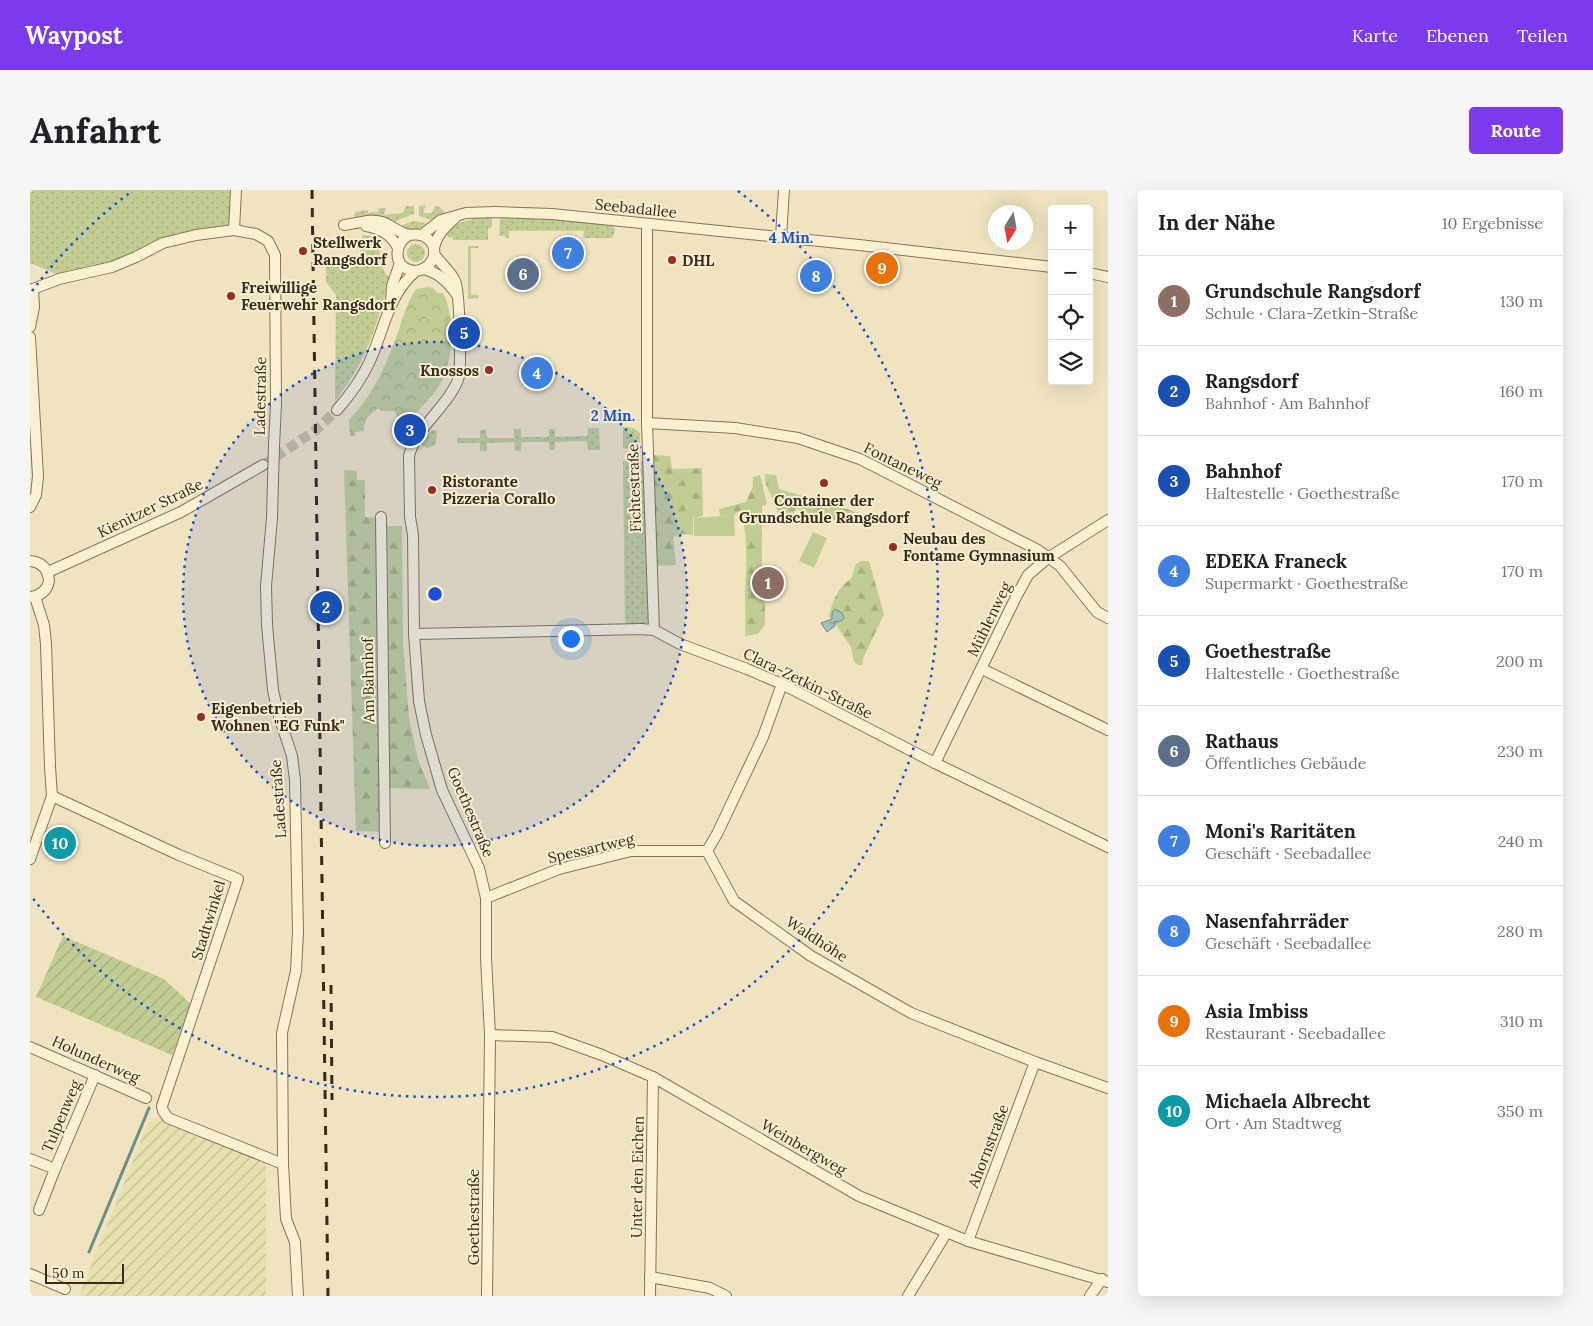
<!DOCTYPE html>
<html lang="de">
<head>
<meta charset="utf-8">
<style>
  body { margin:0; font-family:Lora,serif; background:#f6f6f6; color:#202124 }
  .controls { position:absolute; right:15px; top:15px; display:grid; overflow:hidden; border-radius:5px; box-shadow:0 5px 20px #0002 }
  .controls button { width:45px; height:45px; display:grid; place-items:center; padding:0; border:0; border-bottom:1px solid #e0e0e0; background:#fff; color:#202124; font:25px sans-serif }
  .compass { position:absolute; left:958px; top:15px; width:45px; height:45px; border-radius:50%; background:#fff; box-shadow:0 5px 20px #0002; rotate:191deg }
  .scale { position:absolute; left:15px; bottom:12px; width:79px; box-sizing:border-box; padding-left:5px; border:2px solid #372b1c; border-top:0; font-size:14px; line-height:18px; white-space:nowrap; color:#372b1c; -webkit-text-stroke:4px #f6eecf; paint-order:stroke }
  .you { position:absolute; left:540px; top:448px; width:18px; height:18px; margin:-12px; border:4px solid #fff; border-radius:50%; background:#1a73e8; box-shadow:0 0 0 8px #1a73e833 }
  .badge { display:grid; place-items:center; width:32px; height:32px; border-radius:50%; background:#7c3aed; color:#fff; font-size:16px; font-weight:700 }
  .pin { position:absolute; translate:-50% -50%; border:2px solid #fff; box-shadow:0 1px 5px #0006 }
  .list { margin:0; padding:0; list-style:none }
  h2 { display:flex; justify-content:space-between; align-items:center; height:65px; margin:0; padding:0 20px; font-size:21px }
  h2 small { font-size:16px; font-weight:400; color:#757577 }
  .list li { display:grid; grid-template-columns:32px 1fr auto; gap:15px; align-items:center; box-sizing:border-box; height:90px; padding:0 20px; border-top:1px solid #e0e0e0 }
  .list b { display:block; font-size:19px; white-space:nowrap }
  .list p { margin:0; font-size:16px; white-space:nowrap; color:#757577 }
  .list em { font-size:16px; font-style:normal; color:#757577 }
  .icon { flex:none; width:28px; height:28px; fill:none; stroke:currentColor; stroke-width:2; stroke-linecap:round; stroke-linejoin:round }
  .map { position:relative; flex:none; width:1078px; height:1106px; overflow:hidden; border-radius:5px }
  header { display:flex; align-items:center; gap:30px; box-sizing:border-box; height:70px; padding:0 25px; background:#7c3aed; color:#fff }
  header strong { font-size:24px }
  nav { display:flex; gap:28px; margin-inline-start:auto; font-size:18px }
  .intro { display:flex; align-items:center; justify-content:space-between; box-sizing:border-box; height:120px; padding:0 30px }
  h1 { margin:0; font-size:35px }
  .button { padding:12px 22px; border-radius:5px; background:#7c3aed; color:#fff; font-size:18px; font-weight:700 }
  main { display:flex; gap:30px; padding:0 30px }
  aside { flex:1; background:#fff; border-radius:5px; box-shadow:0 5px 20px #0002 }
  .map>svg:first-child { display:block }
</style>
</head>
<body>
<header>
<strong>Waypost</strong>
<nav><a>Karte</a><a>Ebenen</a><a>Teilen</a></nav>
</header>
<div class="intro"><h1>Anfahrt</h1><a class="button">Route</a></div>
<main>
<div class="map">
<svg width="1078" height="1106" viewBox="0 0 1078 1106">
  <defs>
    <pattern id="farmland-furrows" width="10" height="10" patternUnits="userSpaceOnUse" patternTransform="scale(1.25)"><rect width="10" height="10" fill="#e5e0ac"/><path d="M-1 1l2-2M0 10L10 0M9 11l2-2" fill="none" stroke="#c5c093"/></pattern>
    <pattern id="grass-dots" width="8" height="8" patternUnits="userSpaceOnUse" patternTransform="scale(1.25)"><rect width="8" height="8" fill="#c2cd93"/><path d="M2 2h.1M6 6h.1" fill="none" stroke="#a7b07e" stroke-width="1.8" stroke-linecap="round"/></pattern>
    <pattern id="forest-firs" width="22" height="20" patternUnits="userSpaceOnUse" patternTransform="scale(1.25)"><rect width="22" height="20" fill="#c2cd93"/><path d="M5 1l3.5 6h-7zM16 11l3.5 6h-7z" fill="#a7b07e"/></pattern>
    <pattern id="park-crowns" width="20" height="18" patternUnits="userSpaceOnUse" patternTransform="scale(1.25)"><rect width="20" height="18" fill="#c2cd93"/><path d="M2 6a3 3 0 1 1 6 0M12 15a3 3 0 1 1 6 0" fill="none" stroke="#a7b07e"/></pattern>
    <pattern id="garden-furrows" width="10" height="10" patternUnits="userSpaceOnUse" patternTransform="scale(1.25)"><rect width="10" height="10" fill="#c2cd93"/><path d="M-1 1l2-2M0 10L10 0M9 11l2-2" fill="none" stroke="#a7b07e"/></pattern>
    <pattern id="water-ripples" width="26" height="14" patternUnits="userSpaceOnUse" patternTransform="scale(1.25)"><rect width="26" height="14" fill="#a2c1ba"/><path d="M2 4q2-2 4 0t4 0M15 11q2-2 4 0t4 0" fill="none" stroke="#859d96"/></pattern>
  </defs>
  <rect width="100%" height="100%" fill="#efe4bf"/>
  <path fill="url(#farmland-furrows)" d="M138,922l98,40v144h-187l69,-173z"/>
  <g fill="url(#grass-dots)">
    <path d="M0,0h206l-2,40 -38,5 -60,22 -77,18 -29,-12z"/>
    <path d="M396,15l-3,8h9l3,-7 5,1 4,5 -9,9 -16,-5v-10z"/>
    <path d="M376,16h8v8l-16,6 -4,3 -37,-5 -3,-2 1,-4 13,-2v3l10,-1 1,-4h7l-2,7 19,-2z"/>
    <path d="M462,27v10l-4,1v12h-35l-1,-3 -3,1 -4,-6c14,-12 30,-14 47,-15z"/>
    <path d="M472,27l48,2 63,6 2,6 -3,7h-29l1,-7h-75v7h-3l-1,-2h-6l1,-17z"/>
    <path d="M384,31l15,3 -3,3c-10,3 -18,2 -27,-1z"/>
    <path d="M332,45l10,1 8,5c-1,14 -1,27 10,37 -14,48 -23,83 -55,123l1,-106 -10,-13v-22l34,1z"/>
    <circle cx="386" cy="63" r="9"/>
    <path d="M438,56h11l-1,2h-7v47h8l-1,3 -10,1z"/>
    <path d="M593,237l11,1 6,5v9l-6,6 -11,1z"/>
    <path d="M558,238h11l1,22h-12l-1,-9 -32,1v8h-6v-8h-28v9h-6l-1,-9 -27,1v8h-7v-8h-23v-5h23v-8l6,-1 1,9h27v-9h7v8h28v-8h6v8l32,-1z"/>
    <path d="M402,240l5,1 -1,13c-4,4 -10,5 -14,1v-3z"/>
    <path d="M593,271h22l3,161 -6,4h-17z"/>
  </g>
  <g fill="url(#forest-firs)">
    <path d="M621,265l19,1 2,13 30,-1 1,48 -10,2v17l-13,-1 -7,3 3,28 -24,1z"/>
    <path d="M314,280l13,1v9h8v37l14,1 1,8h22l1,116 6,76 9,42 12,29 -45,-1 -1,44 -28,-1z"/>
    <path d="M735,284l11,1 3,14 88,26 -1,11 -36,-7 -34,-10 -2,3v11l-8,1 -6,-4 -5,-16 -9,-19z"/>
    <path d="M730,285l7,29 -5,2v73l3,22v24l-7,9 -13,2c1,-13 0,-26 0,-40 2,-28 3,-58 -4,-86l-7,5 -14,1 -1,-7 27,-7 7,-16v-9z"/>
    <path d="M832,371h7l15,53 -21,45v6h-5l-4,-3 -3,-15 -17,-25 3,-2 -5,-8v7l-3,-3c3,-13 9,-30 22,-37l5,-15z"/>
  </g>
  <path fill="url(#park-crowns)" d="M400,97l4,2 3,4h6c12,22 11,69 -3,91 -9,15 -24,28 -36,42l-10,-15h-13l-3,-3c-9,7 -15,12 -14,23l-9,1v4h-5l-1,-16c21,-21 35,-49 45,-77 7,-18 11,-37 22,-54z"/>
  <path fill="url(#garden-furrows)" d="M33,746l101,43 27,25 -19,51 -136,-58z"/>
  <g fill="#c2cd93">
    <path d="M704,325l1,21h-41v-18z"/>
    <path d="M783,342l14,6 -13,30 -15,-7z"/>
  </g>
  <path fill="url(#water-ripples)" stroke="#698f88" d="M805,419l7,4 2,5 -3,3 -7,1 1,4 -8,6 -6,-9 11,-4v-7z"/>
  <g fill="none" stroke-linecap="round" stroke-linejoin="round">
    <path stroke="#698f88" stroke-width="3" d="M59,1062l60,-144"/>
    <path stroke="#cabf9e" stroke-width="10" stroke-dasharray="10 5" stroke-linecap="butt" d="M233,275l53,-35 21,-20"/>
    <defs>
      <g id="minor">
        <path d="M617,34v199l7,207"/>
        <path d="M314,35c12,-1 27,-7 38,-3 9,3 16,10 24,12 8,2 15,-2 22,5 15,12 1,36 -18,31 -18,-5 -15,-27 -1,-35"/>
        <path d="M336,36c13,2 26,9 32,22"/>
        <path d="M204,40l2,-40"/>
        <path d="M392,45l19,-15 25,-7 29,-1 57,2 307,31 193,22"/>
        <path d="M751,47l3,-47"/>
        <path d="M404,58c3,-14 12,-22 23,-32"/>
        <path d="M404,64c6,9 17,17 21,27 5,10 6,83 4,95 -1,7 -6,14 -10,20 -13,19 -35,38 -40,60l1,61 3,18 1,99 5,67 7,34 16,55 37,78 7,30v60l4,77 -3,261"/>
        <path d="M393,79c16,3 26,14 34,26"/>
        <path d="M1059,83l19,4"/>
        <path d="M3,99l26,-10 53,-12 24,-10 27,-14 33,-8 38,-5 22,4 12,7 7,14 1,149 -2,42"/>
        <path d="M361,113l1,-17 8,-23"/>
        <path d="M0,137l4,-20 -1,-18"/>
        <path d="M0,147l8,139 -2,19 -6,12"/>
        <path d="M307,220c13,-15 24,-30 32,-47 15,-32 19,-69 47,-92"/>
        <path d="M617,233l88,5 63,10 62,21 178,91 22,16 37,46 11,6"/>
        <path d="M243,291l-1,37 -6,68 1,39 6,65 5,23 14,43 3,24 3,152 -2,39 -14,62 1,131 3,55 9,23 3,54"/>
        <path d="M351,327l4,326"/>
        <path d="M0,371c12,1 18,8 19,20 -2,10 -9,15 -19,16"/>
        <path d="M18,382l133,-60 82,-47"/>
        <path d="M384,444l227,-5 13,1 26,14 67,25 35,15 153,79 173,84"/>
        <path d="M952,479l126,61"/>
        <path d="M905,573l82,-168 11,-20 20,-17 60,-38"/>
        <path d="M22,606l127,59 59,24 -76,227 1,5 5,7 115,46"/>
        <path d="M677,661l27,50 77,55 100,57 124,49 73,26"/>
        <path d="M677,661l10,-17 46,-97 19,-53"/>
        <path d="M0,669l22,-63 -2,-29 -4,-123 -2,-19 -9,-28"/>
        <path d="M456,708l73,-29 72,-18h76"/>
        <path d="M460,845l62,2 50,18 51,22 206,119 109,45 140,41"/>
        <path d="M0,857l116,51"/>
        <path d="M0,969l25,10 40,-94"/>
        <path d="M9,1020l16,-41"/>
        <path d="M938,1051l67,-179"/>
        <path d="M0,1084l35,15"/>
        <path d="M620,1087l60,11 16,8"/>
        <path d="M620,1106l3,-219"/>
        <path d="M878,1106l39,-64"/>
        <path d="M1060,1106l12,-17"/>
      </g>
    </defs>
    <use href="#minor" stroke="#887557" stroke-width="12"/>
    <use href="#minor" stroke="#faf1d2" stroke-width="10"/>
    <g stroke="#372b1c" stroke-width="3" stroke-dasharray="9 9" stroke-linecap="butt">
      <path d="M282,0l16,1106"/>
      <path d="M301,795l1,115"/>
    </g>
    <defs>
      <path id="minor-bridge" d="M243,291l1,-35"/>
    </defs>
    <use href="#minor-bridge" stroke="#887557" stroke-width="12" stroke-linecap="butt"/>
    <use href="#minor-bridge" stroke="#faf1d2" stroke-width="10"/>
  </g>
  <circle cx="405" cy="404" r="252" fill="#1d4ed8" fill-opacity=".12"/>
  <g fill="none" stroke="#1d4ed8" stroke-width="2.5" stroke-dasharray="2.5 5">
    <circle cx="405" cy="404" r="252"/>
    <path d="M2 101A504 504 0 0 1 102 1M708 1A504 504 0 1 1 2 707"/>
  </g>
  <g fill="#992c25" stroke="#f6eecf" stroke-width="2">
    <circle cx="273" cy="61" r="5"/>
    <circle cx="642" cy="70" r="5"/>
    <circle cx="201" cy="106" r="5"/>
    <circle cx="459" cy="180" r="5"/>
    <circle cx="794" cy="293" r="5"/>
    <circle cx="402" cy="300" r="5"/>
    <circle cx="863" cy="357" r="5"/>
    <circle cx="171" cy="527" r="5"/>
  </g>
  <g text-anchor="middle" dominant-baseline="central" stroke-width="4" stroke-linejoin="round" paint-order="stroke">
    <g font-size="15" fill="#372b1c" stroke="#f6eecf">
      <text transform="translate(606 18) rotate(6)">Seebadallee</text>
      <text transform="translate(230 206) rotate(-89)">Ladestraße</text>
      <text transform="translate(873 275) rotate(26)">Fontaneweg</text>
      <text transform="translate(604 298) rotate(-92)">Fichtestraße</text>
      <text transform="translate(120 318) rotate(-26)">Kienitzer Straße</text>
      <text transform="translate(959 429) rotate(-64)">Mühlenweg</text>
      <text transform="translate(338 490) rotate(-91)">Am Bahnhof</text>
      <text transform="translate(778 493) rotate(26)">Clara-Zetkin-Straße</text>
      <text transform="translate(248 609) rotate(-94)">Ladestraße</text>
      <text transform="translate(441 622) rotate(67)">Goethestraße</text>
      <text transform="translate(561 658) rotate(-13)">Spessartweg</text>
      <text transform="translate(178 730) rotate(-73)">Stadtwinkel</text>
      <text transform="translate(787 749) rotate(33)">Waldhöhe</text>
      <text transform="translate(66 869) rotate(24)">Holunderweg</text>
      <text transform="translate(31 926) rotate(-67)">Tulpenweg</text>
      <text transform="translate(958 956) rotate(-69)">Ahornstraße</text>
      <text transform="translate(774 957) rotate(30)">Weinbergweg</text>
      <text transform="translate(607 987) rotate(-89)">Unter den Eichen</text>
      <text transform="translate(443 1027) rotate(-90)">Goethestraße</text>
    </g>
    <g font-size="15" font-weight="bold" fill="#372b1c" stroke="#f6eecf" text-anchor="start">
      <text x="283" y="52">Stellwerk<tspan x="283" dy="17">Rangsdorf</tspan></text>
      <text x="652" y="70">DHL</text>
      <text x="211" y="97">Freiwillige<tspan x="211" dy="17">Feuerwehr Rangsdorf</tspan></text>
      <text x="449" y="180" text-anchor="end">Knossos</text>
      <text x="412" y="291">Ristorante<tspan x="412" dy="17">Pizzeria Corallo</tspan></text>
      <text x="794" y="310" text-anchor="middle">Container der<tspan x="794" dy="17">Grundschule Rangsdorf</tspan></text>
      <text x="873" y="348">Neubau des<tspan x="873" dy="17">Fontame Gymnasium</tspan></text>
      <text x="181" y="518">Eigenbetrieb<tspan x="181" dy="17">Wohnen "EG Funk"</tspan></text>
    </g>
  </g>
  <circle cx="405" cy="404" r="8" fill="#1d4ed8" stroke="#f6eecf" stroke-width="2.5"/>
  <g font-size="15" text-anchor="middle" font-weight="bold" fill="#1d4ed8" stroke="#f6eecf" stroke-width="4" stroke-linejoin="round" paint-order="stroke">
    <text x="761" y="53">4 Min.</text>
    <text x="583" y="231">2 Min.</text>
  </g>
</svg>
<div class="controls">
<button>+</button>
<button>−</button>
<button><svg class="icon" aria-label="locate" viewBox="0 0 24 24"><circle cx="12" cy="12" r="6"/><path d="M12 2v4M12 18v4M2 12h4M18 12h4"/></svg></button>
<button><svg class="icon" aria-label="layers" viewBox="0 0 24 24"><path d="M12 4l9 5-9 5-9-5zM3 14l9 5 9-5"/></svg></button>
</div>
<svg class="compass" viewBox="-18 -18 36 36"><path d="M0-13l5 13h-10z" fill="#e53935"/><path d="M0 13l5-13h-10z" fill="#757577"/></svg>
<div class="scale">50 m</div>
<div class="you"></div>
<div class="pin badge" style="left:738px;top:393px;background:#8d6e63">1</div>
<div class="pin badge" style="left:296px;top:417px;background:#1a4fb4">2</div>
<div class="pin badge" style="left:380px;top:240px;background:#1a4fb4">3</div>
<div class="pin badge" style="left:507px;top:183px;background:#3f7fe0">4</div>
<div class="pin badge" style="left:434px;top:143px;background:#1a4fb4">5</div>
<div class="pin badge" style="left:493px;top:84px;background:#5c6f8a">6</div>
<div class="pin badge" style="left:538px;top:63px;background:#3f7fe0">7</div>
<div class="pin badge" style="left:786px;top:86px;background:#3f7fe0">8</div>
<div class="pin badge" style="left:852px;top:78px;background:#e8710a">9</div>
<div class="pin badge" style="left:30px;top:653px;background:#0f9aa8">10</div>
</div>
<aside>
<h2>In der Nähe<small>10 Ergebnisse</small></h2>
<ul class="list">
<li><span class="badge" style="background:#8d6e63">1</span><div><b>Grundschule Rangsdorf</b><p>Schule · Clara-Zetkin-Straße</p></div><em>130 m</em></li>
<li><span class="badge" style="background:#1a4fb4">2</span><div><b>Rangsdorf</b><p>Bahnhof · Am Bahnhof</p></div><em>160 m</em></li>
<li><span class="badge" style="background:#1a4fb4">3</span><div><b>Bahnhof</b><p>Haltestelle · Goethestraße</p></div><em>170 m</em></li>
<li><span class="badge" style="background:#3f7fe0">4</span><div><b>EDEKA Franeck</b><p>Supermarkt · Goethestraße</p></div><em>170 m</em></li>
<li><span class="badge" style="background:#1a4fb4">5</span><div><b>Goethestraße</b><p>Haltestelle · Goethestraße</p></div><em>200 m</em></li>
<li><span class="badge" style="background:#5c6f8a">6</span><div><b>Rathaus</b><p>Öffentliches Gebäude</p></div><em>230 m</em></li>
<li><span class="badge" style="background:#3f7fe0">7</span><div><b>Moni's Raritäten</b><p>Geschäft · Seebadallee</p></div><em>240 m</em></li>
<li><span class="badge" style="background:#3f7fe0">8</span><div><b>Nasenfahrräder</b><p>Geschäft · Seebadallee</p></div><em>280 m</em></li>
<li><span class="badge" style="background:#e8710a">9</span><div><b>Asia Imbiss</b><p>Restaurant · Seebadallee</p></div><em>310 m</em></li>
<li><span class="badge" style="background:#0f9aa8">10</span><div><b>Michaela Albrecht</b><p>Ort · Am Stadtweg</p></div><em>350 m</em></li>
</ul>
</aside>
</main>
</body>
</html>
